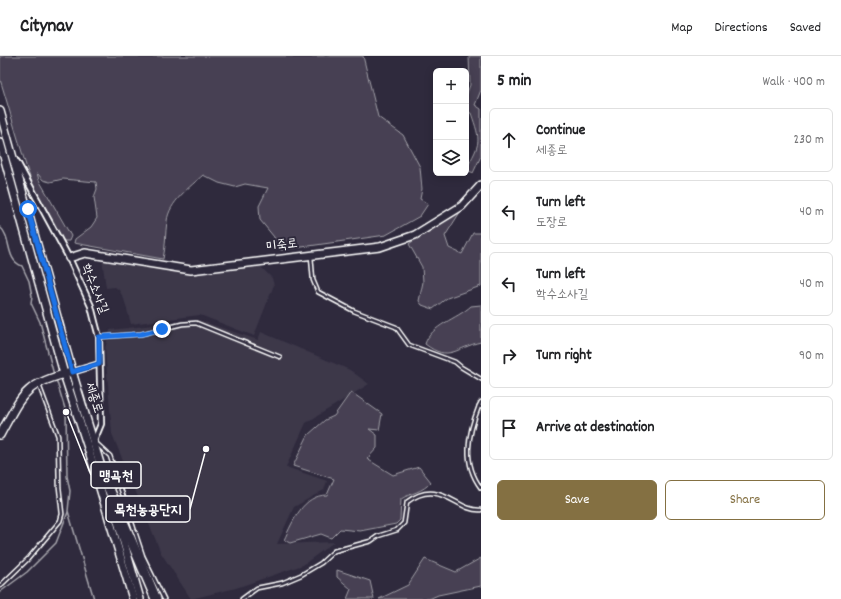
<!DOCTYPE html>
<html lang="en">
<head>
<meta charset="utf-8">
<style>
  body { margin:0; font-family:Dekko,"Poor Story",sans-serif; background:#f2f2f2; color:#202124 }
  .controls { position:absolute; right:12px; top:12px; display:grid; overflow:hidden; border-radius:6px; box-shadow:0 2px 10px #0003 }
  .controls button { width:36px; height:36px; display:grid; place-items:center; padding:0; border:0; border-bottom:1px solid #e0e0e0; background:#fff; color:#202124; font:20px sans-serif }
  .stop { position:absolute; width:12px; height:12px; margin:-9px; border:3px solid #1a73e8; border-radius:50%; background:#fff }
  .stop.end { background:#1a73e8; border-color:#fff; box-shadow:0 1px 4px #0008 }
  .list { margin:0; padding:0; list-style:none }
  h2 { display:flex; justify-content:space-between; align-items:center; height:52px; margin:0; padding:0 16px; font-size:17px }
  h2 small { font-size:13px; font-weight:400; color:#757577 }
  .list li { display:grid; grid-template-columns:26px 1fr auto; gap:12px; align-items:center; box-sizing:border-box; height:64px; margin:0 8px 8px; padding:0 8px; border:1px solid #e0e0e0; border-radius:6px }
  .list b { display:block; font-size:15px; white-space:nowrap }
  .list p { margin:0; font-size:13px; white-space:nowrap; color:#757577 }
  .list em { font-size:13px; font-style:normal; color:#757577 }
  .actions { display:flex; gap:8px; padding:12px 16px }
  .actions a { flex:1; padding:9px 0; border:1px solid #847042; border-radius:6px; text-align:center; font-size:14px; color:#847042 }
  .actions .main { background:#847042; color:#fff }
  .icon { flex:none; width:22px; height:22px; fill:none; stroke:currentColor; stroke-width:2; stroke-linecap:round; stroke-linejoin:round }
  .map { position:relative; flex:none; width:481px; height:543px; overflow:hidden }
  header { display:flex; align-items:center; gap:24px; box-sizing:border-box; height:56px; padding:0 20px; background:#fff; border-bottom:1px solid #e0e0e0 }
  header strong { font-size:19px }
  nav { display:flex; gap:22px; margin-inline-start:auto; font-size:14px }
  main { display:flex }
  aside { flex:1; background:#fff }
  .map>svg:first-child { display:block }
</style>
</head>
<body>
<header>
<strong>Citynav</strong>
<nav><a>Map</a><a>Directions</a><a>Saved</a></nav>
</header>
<main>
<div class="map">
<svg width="481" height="543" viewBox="0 0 481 543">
  <rect width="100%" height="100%" fill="#2f2a3d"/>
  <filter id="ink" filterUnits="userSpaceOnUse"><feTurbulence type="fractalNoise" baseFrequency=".025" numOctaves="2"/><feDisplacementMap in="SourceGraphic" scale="8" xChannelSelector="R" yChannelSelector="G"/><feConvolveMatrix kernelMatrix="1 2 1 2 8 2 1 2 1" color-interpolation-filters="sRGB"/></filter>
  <g filter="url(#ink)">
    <g fill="#3c3749">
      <path d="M102,203l76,14h30l50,-9 14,14 2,7 -20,51 -54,-21 -69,9 -7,-25 -5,-9 -4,-3 -9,1z"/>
      <path d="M198,264l60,20 3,-8 89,38 19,14 -63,39 -20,44 41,14 -3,9 -30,17 -17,37 57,-2 -31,23 -67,23 -45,11 -30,-46 -49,-119 -7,-85 5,-19z"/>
    </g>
    <g fill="#464152" stroke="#a2a0a8">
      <path d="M0,0h363l15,61 25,18 17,32 2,22 -2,10 8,5 -8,12 -34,19 -105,15 -5,-5 -2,-8 -14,-17 -1,-14 9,-18 -23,-4 -10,3 -16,-4 -16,-8c-13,12 -34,27 -36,46 -2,13 -1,25 -4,38l-89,-16 1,-4 16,-12 6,-9 -3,-21 3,-8 -1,-7 -33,-3 -13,3 -7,-2 -6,-7 2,7 32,56 -2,5h-6l-30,-56 -6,-16 -27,-90z"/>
      <path d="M469,0h12v34l-6,15 6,4v47l-8,17 -7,-4c15,-27 15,-27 5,-56l-5,-1v-16l4,-11z"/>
      <path d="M462,153l-17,27 4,12 13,6 11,-21h8v53l-34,12 -14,11 -11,-4 -3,-4 4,-19 -1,-15 -13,-23 31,-24z"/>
      <path d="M481,249v37c-24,5 -32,21 -56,2 6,-19 32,-25 46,-38z"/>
      <path d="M351,336l31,22 -3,16 -10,-1 8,6v13l-10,11 26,16 26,-8 12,15c-8,10 -20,11 -30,17l-1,21 -4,4 -36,7 -20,-2 -9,9 -10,-4 -31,9 -6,-3c9,-19 19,-45 43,-45l7,-16 -41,-13 15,-31 17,-15 9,-4z"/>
      <path d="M481,502v28l-43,9 -9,4h-50l29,-14 17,-26 31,13z"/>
      <path d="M337,514l33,11 4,18h-27l4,-10 -14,-12z"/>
    </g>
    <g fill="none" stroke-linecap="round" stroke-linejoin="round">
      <g stroke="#a7a6ad" stroke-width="1.5">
        <path d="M0,171c12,10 5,33 22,39l7,15 3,15 -1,7 9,19 14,53"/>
        <path d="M56,323l10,33 1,64 3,15 -2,20 26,88"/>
        <path d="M0,536l27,-20 29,-29 12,-31"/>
      </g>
      <defs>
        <g id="lane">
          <path d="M311,200l2,24 5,12 36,19 42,16 13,18 46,17 6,5 20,12"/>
          <path d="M99,281l42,-3 41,-10 14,-1 84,34"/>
          <path d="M479,350l2,-4"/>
          <path d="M481,351l-2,-1c-11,28 -17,57 2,82"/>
          <path d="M96,387l14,13 33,100 21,43"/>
          <path d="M0,530l28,-27 32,-38 2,-7 -3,-27 -1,-51 -19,-51"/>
          <path d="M242,543l15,-11 25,-5 19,-8 20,-12 13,-12 37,-10 7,-5 19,-6 7,-7 3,-21c33,-25 50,10 74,8"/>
        </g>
        <g id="street">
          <path d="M17,106l52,96 22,48 4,16 4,15 2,87 -7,17"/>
          <path d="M72,316l27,-8"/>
        </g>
        <g id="secondary">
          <path d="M69,202l16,-5 106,17 189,-23 35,-12 47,-29 19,-21"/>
          <path d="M0,379c23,-42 24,-51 72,-63"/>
        </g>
        <g id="primary">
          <path d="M0,55l74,267 31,102"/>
          <path d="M0,86l64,232 25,77 44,148"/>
          <path d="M115,455l25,88"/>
        </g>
        <path id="highway" d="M104,421l52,122"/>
      </defs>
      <use href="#lane" stroke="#fff" stroke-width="5.5"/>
      <use href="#street" stroke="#fff" stroke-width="8"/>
      <use href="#secondary" stroke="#fff" stroke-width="10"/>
      <use href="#primary" stroke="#fff" stroke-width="10"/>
      <use href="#highway" stroke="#fff" stroke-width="12"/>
      <use href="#lane" stroke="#2f2a3d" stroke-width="2.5"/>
      <use href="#street" stroke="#2f2a3d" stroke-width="4.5"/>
      <use href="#secondary" stroke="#2f2a3d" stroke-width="7"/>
      <use href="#primary" stroke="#2f2a3d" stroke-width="7"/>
      <use href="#highway" stroke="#2f2a3d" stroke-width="9"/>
    </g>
  </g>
  <g fill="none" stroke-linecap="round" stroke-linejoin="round" filter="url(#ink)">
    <path stroke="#1a73e8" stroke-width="5" d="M28,153l44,163 27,-8v-27l42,-3 21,-5"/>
  </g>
  <g text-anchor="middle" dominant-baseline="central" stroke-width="4" stroke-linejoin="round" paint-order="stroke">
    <g font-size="13" fill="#fff" stroke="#2f2a3d">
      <text transform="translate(282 190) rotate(-7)">미죽로</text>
      <text transform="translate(94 233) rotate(68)">학수소사길</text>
      <text transform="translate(93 342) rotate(72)">세종로</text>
    </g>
  </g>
  <path fill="none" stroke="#fff" stroke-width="1.5" d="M66 356L91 419M206 393L190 453"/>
  <g fill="#fff" stroke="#2f2a3d" stroke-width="1.5">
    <circle cx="66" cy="356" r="4"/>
    <circle cx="206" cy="393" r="4"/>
  </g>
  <g fill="#2f2a3d" stroke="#fff" stroke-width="1.5">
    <rect x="91" y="406" width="50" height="26" rx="4"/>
    <rect x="106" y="440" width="84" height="26" rx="4"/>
  </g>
  <g font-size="14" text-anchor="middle" font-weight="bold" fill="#fff">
    <text x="116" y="424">맹곡천</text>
    <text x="148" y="458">목천농공단지</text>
  </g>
</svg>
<div class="controls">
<button>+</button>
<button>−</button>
<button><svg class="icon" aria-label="layers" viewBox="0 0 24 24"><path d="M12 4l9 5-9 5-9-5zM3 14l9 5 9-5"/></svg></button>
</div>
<div class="stop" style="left:28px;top:153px"></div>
<div class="stop end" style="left:162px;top:273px"></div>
</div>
<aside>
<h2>5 min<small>Walk · 400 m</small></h2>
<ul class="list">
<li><svg class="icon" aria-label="ahead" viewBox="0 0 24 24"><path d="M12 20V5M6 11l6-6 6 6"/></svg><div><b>Continue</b><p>세종로</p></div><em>230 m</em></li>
<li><svg class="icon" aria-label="left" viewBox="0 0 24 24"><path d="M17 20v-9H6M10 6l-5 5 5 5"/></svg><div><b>Turn left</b><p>도장로</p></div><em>40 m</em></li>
<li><svg class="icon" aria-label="left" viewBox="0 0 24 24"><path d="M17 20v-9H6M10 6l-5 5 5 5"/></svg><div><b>Turn left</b><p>학수소사길</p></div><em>40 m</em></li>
<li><svg class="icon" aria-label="right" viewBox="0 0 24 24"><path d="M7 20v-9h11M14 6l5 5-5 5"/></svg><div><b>Turn right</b></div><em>90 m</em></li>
<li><svg class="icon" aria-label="arrive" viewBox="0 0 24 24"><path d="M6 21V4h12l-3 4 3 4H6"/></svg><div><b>Arrive at destination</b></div></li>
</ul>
<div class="actions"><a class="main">Save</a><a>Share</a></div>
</aside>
</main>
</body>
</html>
